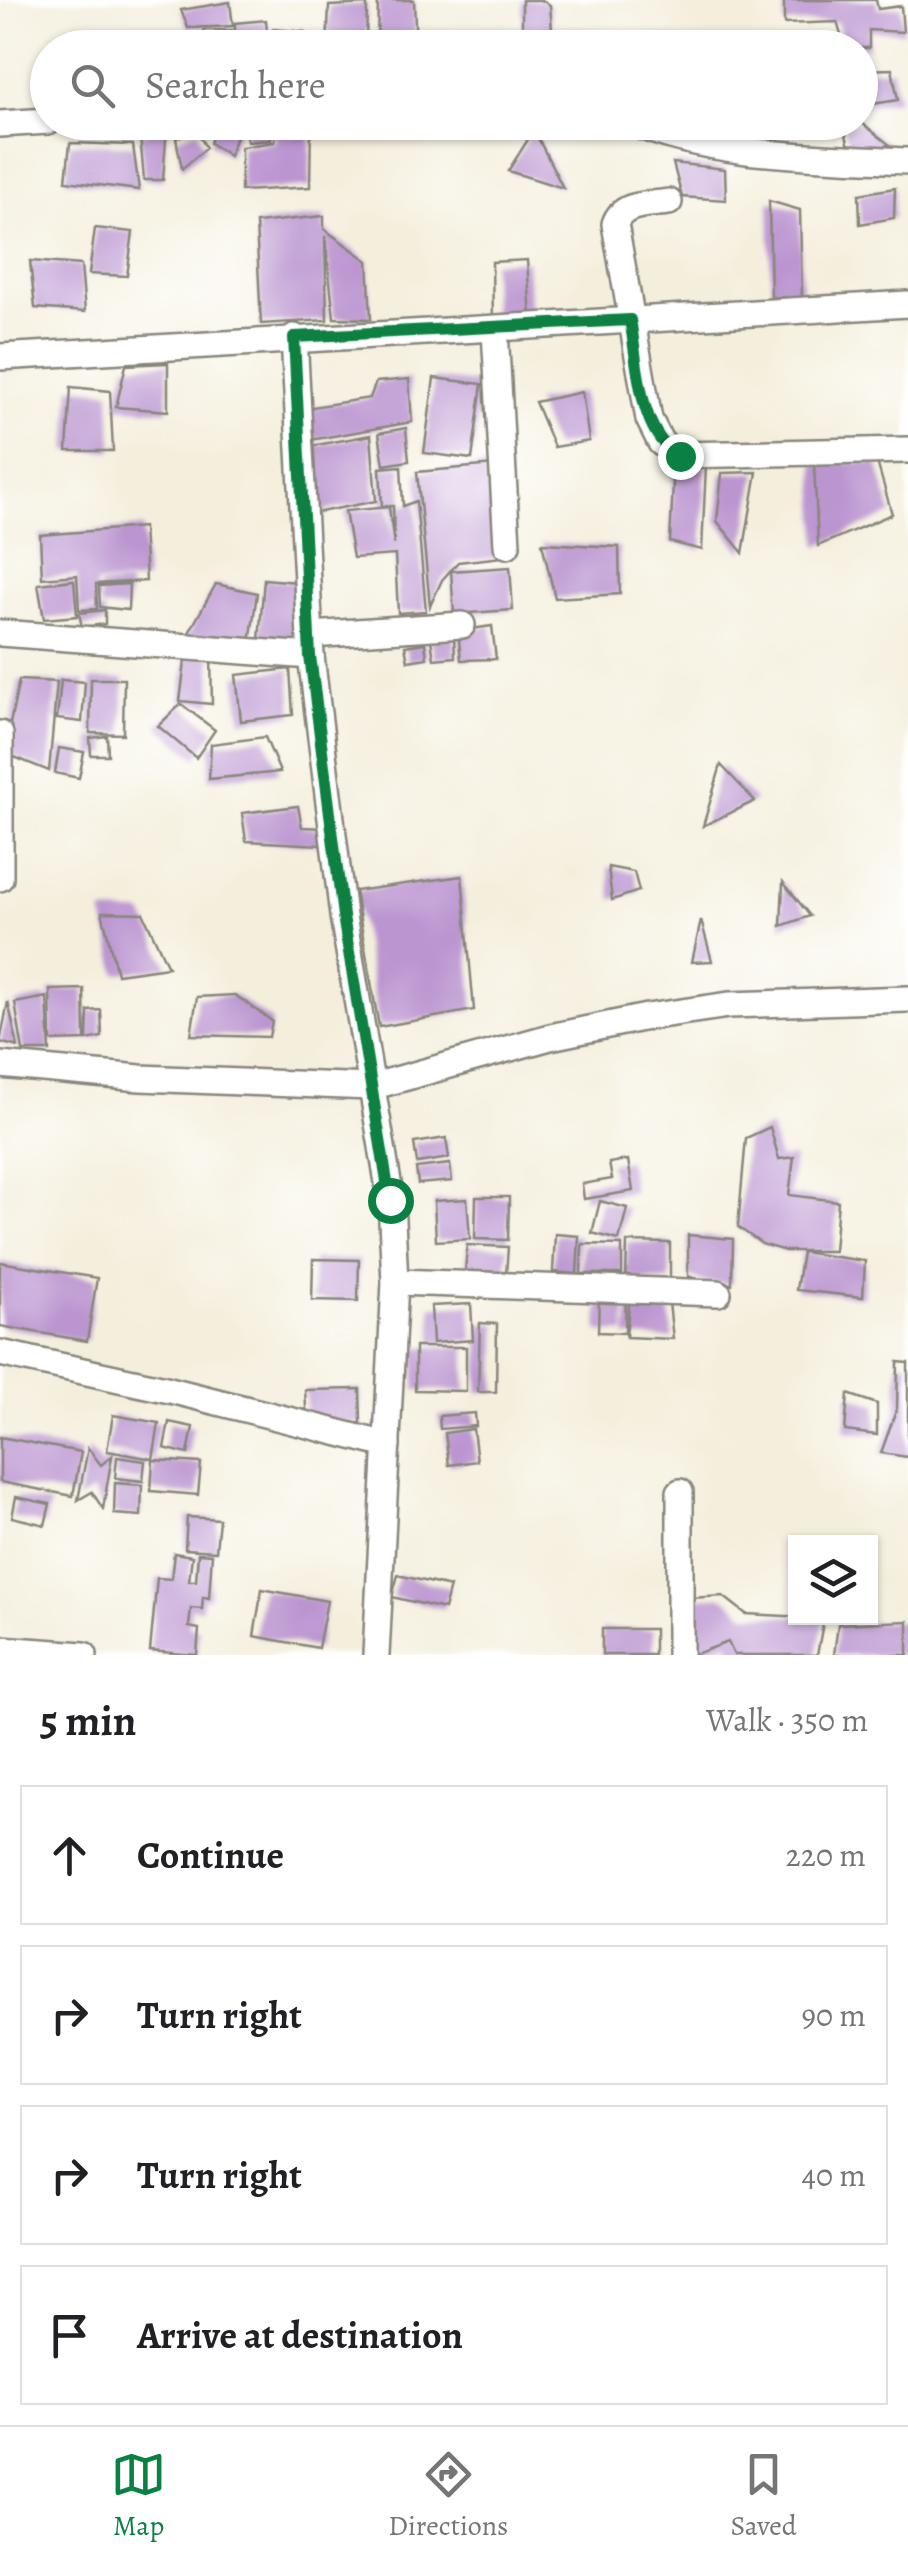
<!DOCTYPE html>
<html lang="en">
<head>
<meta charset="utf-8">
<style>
  body { margin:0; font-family:Alegreya,serif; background:#f2f2f2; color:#202124 }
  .controls { position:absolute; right:30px; bottom:30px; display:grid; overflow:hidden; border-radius:0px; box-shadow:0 2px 8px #0004 }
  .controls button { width:90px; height:90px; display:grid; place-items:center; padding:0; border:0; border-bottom:2px solid #e0e0e0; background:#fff; color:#202124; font:50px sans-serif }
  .stop { position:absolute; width:30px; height:30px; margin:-22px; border:8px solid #0b8043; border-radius:50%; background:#fff }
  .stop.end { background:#0b8043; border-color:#fff; box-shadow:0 2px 10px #0008 }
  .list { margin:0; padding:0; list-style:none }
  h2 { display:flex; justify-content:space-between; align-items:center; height:130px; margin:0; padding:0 40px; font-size:42px }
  h2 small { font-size:32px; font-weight:400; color:#757577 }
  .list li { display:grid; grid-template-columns:65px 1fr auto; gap:30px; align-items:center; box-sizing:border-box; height:140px; margin:0 20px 20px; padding:0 20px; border:2px solid #e0e0e0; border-radius:0px }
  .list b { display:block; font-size:38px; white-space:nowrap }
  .list em { font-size:32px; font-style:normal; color:#757577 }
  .icon { flex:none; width:55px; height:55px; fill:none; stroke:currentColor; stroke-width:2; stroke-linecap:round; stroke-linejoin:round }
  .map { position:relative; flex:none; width:908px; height:1655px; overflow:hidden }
  .search { position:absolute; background:#fff; box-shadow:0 2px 8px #0004; left:30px; right:30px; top:30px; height:110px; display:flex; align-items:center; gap:25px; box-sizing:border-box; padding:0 35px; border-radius:55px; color:#757577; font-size:38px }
  .sheet { height:770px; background:#fff }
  nav { display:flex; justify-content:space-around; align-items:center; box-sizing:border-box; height:140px; border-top:2px solid #e0e0e0; background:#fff; font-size:28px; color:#757577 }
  nav a { display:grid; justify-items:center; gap:5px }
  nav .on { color:#0b8043 }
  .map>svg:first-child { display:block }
</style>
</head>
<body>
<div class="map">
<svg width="908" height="1655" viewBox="0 0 908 1655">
  <rect width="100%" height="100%" fill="#fff"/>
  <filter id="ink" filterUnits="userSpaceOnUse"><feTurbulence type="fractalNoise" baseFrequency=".01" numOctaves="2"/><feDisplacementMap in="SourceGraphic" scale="20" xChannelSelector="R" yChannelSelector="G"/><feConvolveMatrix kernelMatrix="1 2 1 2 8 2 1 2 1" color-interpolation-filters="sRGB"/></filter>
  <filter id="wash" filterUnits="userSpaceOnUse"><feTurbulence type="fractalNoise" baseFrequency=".0048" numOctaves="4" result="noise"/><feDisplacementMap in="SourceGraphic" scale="40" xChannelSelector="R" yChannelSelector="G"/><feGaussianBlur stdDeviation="2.25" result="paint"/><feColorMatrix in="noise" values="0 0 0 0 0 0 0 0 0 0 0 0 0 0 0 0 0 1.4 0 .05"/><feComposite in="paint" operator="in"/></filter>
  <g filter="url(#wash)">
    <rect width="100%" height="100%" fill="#f4efdd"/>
    <g id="blocks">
      <g fill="#bb95d0">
        <path d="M378,0h36l2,48h-39z"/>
        <path d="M522,0h19l9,5 3,38 -31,-9z"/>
        <path d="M784,0h92l2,9 23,-3 2,26 -34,-2v18h-24l-8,-26 -53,2z"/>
        <path d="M230,2l3,24 -45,2 -7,-18z"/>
        <path d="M367,4l-1,44h-39l2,-42z"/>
        <path d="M266,20l2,22 -33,3v-22z"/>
        <path d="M273,29l32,3 -1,16h-31z"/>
        <path d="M204,30h28l-1,18h-27z"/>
        <path d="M892,69l6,31 -38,6v-36z"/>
        <path d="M216,122h11l11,9 -9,25 -19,-13z"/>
        <path d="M270,122l1,18 -23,2 -6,-18z"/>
        <path d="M275,122h36l-1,65 -69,4v-44l34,-5z"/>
        <path d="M862,123l28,22 -39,9 -7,-27z"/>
        <path d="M167,125l-4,55h-19l-4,-45z"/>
        <path d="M534,130l29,58 -55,-17z"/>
        <path d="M197,131l9,17 -24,21 -6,-31z"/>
        <path d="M70,143l63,2 6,45 -73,-9z"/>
        <path d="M673,163l52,6 1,31 -44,-3z"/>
        <path d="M895,188l-1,30 -34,6 -1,-30z"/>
        <path d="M769,201l31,9 2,89 -31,-2z"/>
        <path d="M324,216v13l44,32 3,58 -37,-1 -9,-82 2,84 -66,4 -5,-101z"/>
        <path d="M95,228l38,4 -6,44 -38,-2z"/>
        <path d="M527,260l4,58 -38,4 -1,-60z"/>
        <path d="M30,261l51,4 4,47 -50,-4z"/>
        <path d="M168,363v48l-52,-4 10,-42z"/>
        <path d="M434,378l48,6 -10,75 -48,-6z"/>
        <path d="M409,379l3,43 -107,19 7,-34 58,-9 6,-16z"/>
        <path d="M71,387l39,4 3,60h-46z"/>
        <path d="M582,392l7,49 -35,6 -19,-45z"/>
        <path d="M406,428l3,33 -25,4 -5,-32z"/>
        <path d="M371,435l5,66 -61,12 -9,-66z"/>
        <path d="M877,462l15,52 -74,32 -4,-83z"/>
        <path d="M674,464l32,2 -4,84 -32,-8z"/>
        <path d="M494,465l9,92 -45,5 -16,18 -12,26 -13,-134z"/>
        <path d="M401,466l2,40 13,-5 10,110 -28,2 -3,-58 -42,3 -8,-47 44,-4 5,38 -1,-39h-11l-2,-38z"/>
        <path d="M757,472l-14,81 -26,-32 5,-48z"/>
        <path d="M143,527l3,54 -50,3 1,25 -18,1 -2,-35 -35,3 -2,-43z"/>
        <path d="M542,543l77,4 1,47 -65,4z"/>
        <path d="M510,567l3,43 -59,4 -3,-43z"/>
        <path d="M264,579l44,4 -6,61 -43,-4z"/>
        <path d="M74,580l3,36 -33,3 -6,-35z"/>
        <path d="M129,584l-1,26 -28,-3 -1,-21z"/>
        <path d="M216,584l41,9 -7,50 -65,-3z"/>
        <path d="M105,610v14l-23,3 -3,-14z"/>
        <path d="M492,626l4,33 -35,1 -3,-29z"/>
        <path d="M454,637l1,20 -21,2 -3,-19z"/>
        <path d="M425,643l2,15 -19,3 -3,-15z"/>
        <path d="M186,654l25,3 1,47 -32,-3z"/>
        <path d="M290,669l3,46 -52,6 -5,-46z"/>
        <path d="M91,679h33l-1,55 -33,-1z"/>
        <path d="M19,680l38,2 -8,89 -45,-18z"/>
        <path d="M61,680l24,2 -3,40 -25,-3z"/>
        <path d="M181,704l34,26 -19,28 -38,-32z"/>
        <path d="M107,736l1,19h-17l-1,-17z"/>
        <path d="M265,737l15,35 -71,7 2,-35z"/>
        <path d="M59,748l25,4 -5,26 -24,-5z"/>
        <path d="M721,765l34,36 -52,25z"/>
        <path d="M298,806l4,21 23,1 -4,17 -75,-4 -4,-28z"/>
        <path d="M608,867l26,5 5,19 -27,9z"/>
        <path d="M462,876l12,134 -95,17 -24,-136z"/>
        <path d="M783,882l27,34 -29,10z"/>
        <path d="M102,912l41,1 25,54 -51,7z"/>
        <path d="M701,920l11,41 -20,1z"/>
        <path d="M84,989l1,51 -34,1 -1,-51z"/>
        <path d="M235,995l37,26 -3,16 -78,-2 6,-38z"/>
        <path d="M47,997l3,54h-27l-8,-48z"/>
        <path d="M8,1002l10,45 -18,-5z"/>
        <path d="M101,1010l1,27 -15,3 1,-29z"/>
        <path d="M770,1127l9,32 15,-2 -5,38 49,6 -4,50h-49l-23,-7 -24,-17 8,-89z"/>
        <path d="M446,1138l3,20 -32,5 -3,-20z"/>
        <path d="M628,1160l5,31 -49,8 -2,-15 30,-5 -3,-16z"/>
        <path d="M450,1164l2,17 -34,3 -2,-16z"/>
        <path d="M476,1197h33l-1,43 -33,-1z"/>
        <path d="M467,1199l3,40 -34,2 -2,-40z"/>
        <path d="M600,1201l27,7 -8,32 -27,-7z"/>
        <path d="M555,1234l24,2 -2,38 -24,-2z"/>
        <path d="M688,1235l45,4 -1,45 -25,-1 -19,-7z"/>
        <path d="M627,1242l43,1v38l-44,-1z"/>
        <path d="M582,1244l40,1v29h-41z"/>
        <path d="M467,1245l41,2 -2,28 -41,-2z"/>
        <path d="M802,1252l63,9 -2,36 -67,-7z"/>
        <path d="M313,1259l46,1 -1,41 -46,-1z"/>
        <path d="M0,1262l97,16 -10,63 -87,-15z"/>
        <path d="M599,1291h27l-1,42 -27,-1z"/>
        <path d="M668,1294l5,45 -47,-2 4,-42z"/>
        <path d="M471,1304l2,36 -40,3 -2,-37z"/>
        <path d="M480,1323l17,1 -1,68h-18z"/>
        <path d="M415,1347h51v44l-51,-1z"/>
        <path d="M898,1362l10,1v94l-27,-4 16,-45z"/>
        <path d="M360,1389l1,34 -54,1 -2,-34z"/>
        <path d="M848,1394l29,10v31l-32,-4z"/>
        <path d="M475,1413l1,13 -36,3 -1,-13z"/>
        <path d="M113,1415l46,8 -6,36 -46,-8z"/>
        <path d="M169,1422l24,5 -5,27 -24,-6z"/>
        <path d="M473,1429l4,32 -28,4 -4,-32z"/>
        <path d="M0,1437l81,15 -8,44 -73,-14z"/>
        <path d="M88,1448l13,17 11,-9 -9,53 -11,-17 -14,8z"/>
        <path d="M117,1457l28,4 -2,20 -28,-3z"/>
        <path d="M153,1460l48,3 -3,32 -47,-4z"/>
        <path d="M115,1483l27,2 -1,31 -27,-2z"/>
        <path d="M16,1497l34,7 -5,21 -33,-8z"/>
        <path d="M187,1517l32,2 -3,32 -31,-2z"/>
        <path d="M174,1553l18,3 -3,25h7l2,-28 14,1 -3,44 -6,-1 -1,12 -11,-1 -2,19 10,2 -2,26 -47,-4 7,-73 14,1z"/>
        <path d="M398,1575l52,12 -6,22 -52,-12z"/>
        <path d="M262,1589l65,12 -9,47 -64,-12z"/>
        <path d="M723,1596l23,18 78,4 -7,37h-83l-6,-13 -35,13 -3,-57z"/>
        <path d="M908,1621v34h-74l4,-31z"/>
        <rect x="602" y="1629" width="52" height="26"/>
      </g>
    </g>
  </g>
  <g filter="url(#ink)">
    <use href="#blocks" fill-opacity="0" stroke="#88867c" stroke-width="2.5"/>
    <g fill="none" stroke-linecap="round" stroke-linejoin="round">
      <defs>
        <g id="minor">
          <path d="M630,122c85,36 187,34 278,39"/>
          <path d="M0,124l48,-3"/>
          <path d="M669,202c-19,3 -47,0 -54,22l34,195 12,24 19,12 228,-5"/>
          <path d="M495,330l12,215"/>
          <path d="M294,337l17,319 32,260 48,284 4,82 -19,373"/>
          <path d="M0,357l908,-53"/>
          <path d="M0,633l311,23"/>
          <path d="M310,635l152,-10"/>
          <path d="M0,734v144"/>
          <path d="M0,1065l140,13 231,9 179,-50 97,-20 82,-12 179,-6"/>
          <path d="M395,1282l323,11"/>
          <path d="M0,1353l170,37 217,55"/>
          <path d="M680,1492v163"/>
          <path d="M0,1649l84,6"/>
        </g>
      </defs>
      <use href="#minor" stroke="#88867c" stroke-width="30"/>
      <use href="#minor" stroke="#fff" stroke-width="25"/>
    </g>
  </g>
  <g fill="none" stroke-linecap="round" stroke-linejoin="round" filter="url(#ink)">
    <path stroke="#0b8043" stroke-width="12" d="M390,1200l-47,-284 -33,-260 -16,-319 336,-17c8,41 8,116 50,136"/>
  </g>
</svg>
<div class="controls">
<button><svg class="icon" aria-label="layers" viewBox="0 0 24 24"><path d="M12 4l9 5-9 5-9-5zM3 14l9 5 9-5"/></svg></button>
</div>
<div class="stop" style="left:390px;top:1200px"></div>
<div class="stop end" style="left:680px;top:456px"></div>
<div class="search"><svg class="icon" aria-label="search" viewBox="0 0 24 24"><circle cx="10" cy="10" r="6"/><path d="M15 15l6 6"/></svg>Search here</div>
</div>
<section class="sheet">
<h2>5 min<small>Walk · 350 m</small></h2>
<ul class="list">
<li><svg class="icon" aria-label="ahead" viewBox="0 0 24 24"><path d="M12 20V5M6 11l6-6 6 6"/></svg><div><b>Continue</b></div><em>220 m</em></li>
<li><svg class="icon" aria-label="right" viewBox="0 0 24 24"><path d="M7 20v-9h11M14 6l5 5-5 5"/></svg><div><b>Turn right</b></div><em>90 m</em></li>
<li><svg class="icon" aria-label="right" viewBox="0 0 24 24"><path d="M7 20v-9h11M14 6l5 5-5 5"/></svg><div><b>Turn right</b></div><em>40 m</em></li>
<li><svg class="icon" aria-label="arrive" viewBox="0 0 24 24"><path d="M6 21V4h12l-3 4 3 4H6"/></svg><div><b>Arrive at destination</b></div></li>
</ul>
</section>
<nav>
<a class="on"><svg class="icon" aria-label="map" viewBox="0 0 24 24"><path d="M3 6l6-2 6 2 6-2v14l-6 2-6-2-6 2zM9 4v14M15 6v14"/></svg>Map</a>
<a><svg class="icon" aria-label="directions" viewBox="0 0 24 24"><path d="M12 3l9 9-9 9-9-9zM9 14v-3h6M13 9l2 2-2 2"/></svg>Directions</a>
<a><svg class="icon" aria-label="saved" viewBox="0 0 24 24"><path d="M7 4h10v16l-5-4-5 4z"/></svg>Saved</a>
</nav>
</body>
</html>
